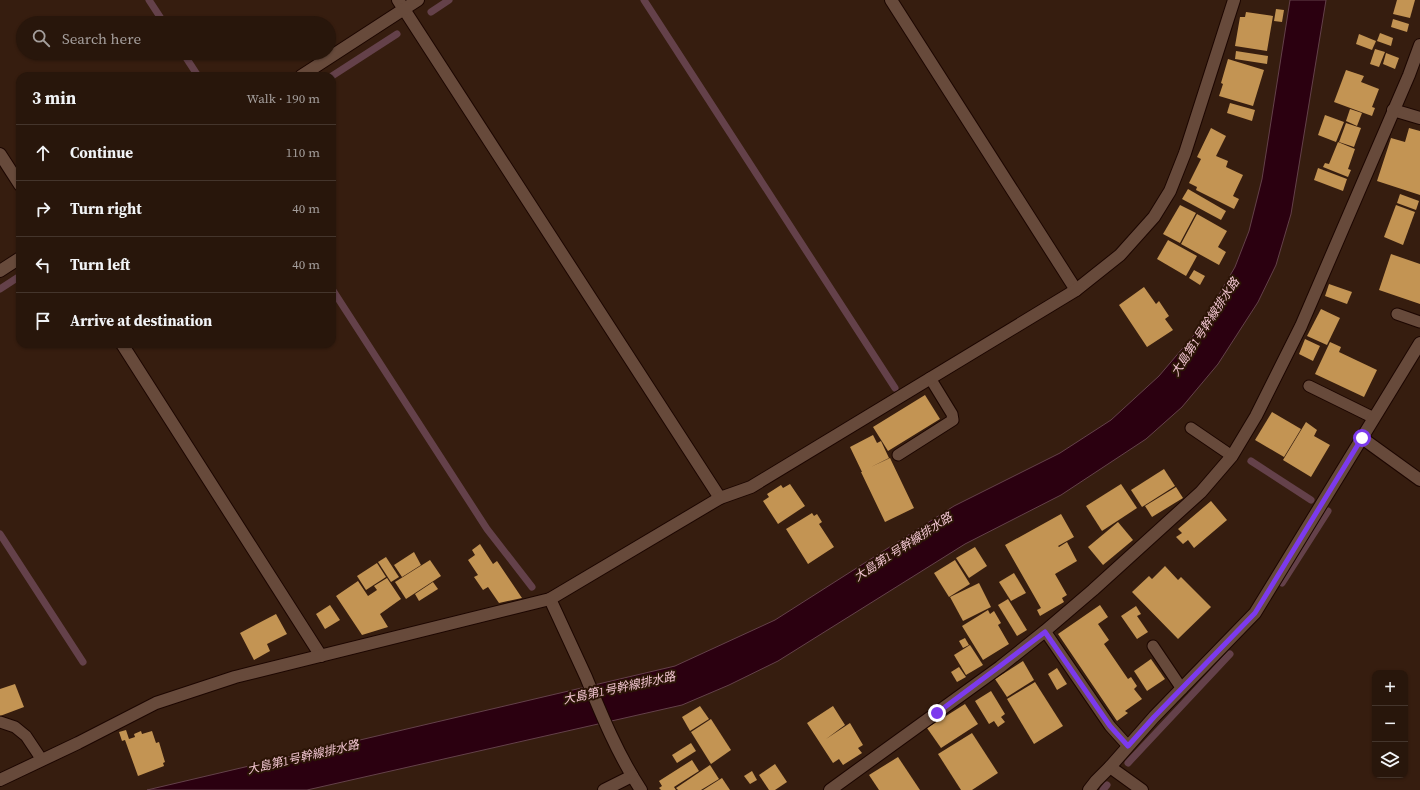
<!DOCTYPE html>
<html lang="en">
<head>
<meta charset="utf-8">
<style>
  body { margin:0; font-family:"Source Serif 4","Noto Sans JP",serif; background:#301f14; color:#f1f3f6 }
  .controls { position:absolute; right:12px; bottom:12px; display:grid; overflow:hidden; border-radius:8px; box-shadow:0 1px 3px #0004 }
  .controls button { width:36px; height:36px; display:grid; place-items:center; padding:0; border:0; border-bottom:1px solid #44352c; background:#28160b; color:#f1f3f6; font:20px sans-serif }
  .stop { position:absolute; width:12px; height:12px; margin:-9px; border:3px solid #7c3aed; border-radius:50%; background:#fff }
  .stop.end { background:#7c3aed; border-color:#fff; box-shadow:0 1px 4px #0008 }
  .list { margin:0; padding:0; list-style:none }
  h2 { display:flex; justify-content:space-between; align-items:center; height:52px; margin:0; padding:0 16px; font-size:17px }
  h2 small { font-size:13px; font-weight:400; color:#a59f9d }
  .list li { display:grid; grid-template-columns:26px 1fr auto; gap:12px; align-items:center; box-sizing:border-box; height:56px; padding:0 16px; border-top:1px solid #44352c }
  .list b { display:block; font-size:15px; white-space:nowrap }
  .list em { font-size:13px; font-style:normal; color:#a59f9d }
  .icon { flex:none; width:22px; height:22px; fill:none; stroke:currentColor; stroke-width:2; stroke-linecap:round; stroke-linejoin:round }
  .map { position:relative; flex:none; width:1420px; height:790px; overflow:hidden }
  .search { position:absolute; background:#28160b; box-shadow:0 1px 3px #0004; left:16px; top:16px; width:320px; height:44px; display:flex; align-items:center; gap:10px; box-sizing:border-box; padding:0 14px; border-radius:22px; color:#a59f9d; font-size:15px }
  .panel { position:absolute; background:#28160b; box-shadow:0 1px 3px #0004; left:16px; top:72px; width:320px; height:276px; border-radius:12px }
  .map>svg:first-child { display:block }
</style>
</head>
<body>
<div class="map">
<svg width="1420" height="790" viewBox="0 0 1420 790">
  <rect width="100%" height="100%" fill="#361d0f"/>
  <path fill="#2b0010" stroke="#64414a" d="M1290,0h36l-35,214 -15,51 -18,37 -40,62 -36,43 -36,32 -85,56 -96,49 -187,117 -49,24 -47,20 -375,85h-160l528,-124 100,-46 179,-114 106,-53 51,-33 48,-44 40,-47 36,-62 14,-36 13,-52z"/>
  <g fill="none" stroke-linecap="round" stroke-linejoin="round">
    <g stroke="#64414a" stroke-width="7">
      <path d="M149,0l15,23"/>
      <path d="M644,0l251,388"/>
      <path d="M431,12l18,-12"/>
      <path d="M183,53l15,23"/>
      <path d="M332,76l65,-42"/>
      <path d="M0,289l20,-13"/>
      <path d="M332,289l155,240 45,58"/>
      <path d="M1251,461l60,39"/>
      <path d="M0,534l83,128"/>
      <path d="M1282,583l46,-72"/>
      <path d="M1128,763l102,-109"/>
      <path d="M1103,790l4,-5"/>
    </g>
  </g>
  <g fill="#c39453">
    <path d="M1397,0h18l-5,18 -17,-4z"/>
    <path d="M1276,9l8,1 -2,12 -8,-1z"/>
    <path d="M1246,12l27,4 -6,35 -32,-5 5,-29h5z"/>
    <path d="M1393,19l16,5 -2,8 -16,-5z"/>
    <path d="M1380,33l13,5 -2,8 -14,-5z"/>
    <path d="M1359,34l17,7 -4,9 -16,-6z"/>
    <path d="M1375,49l10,3 -6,15 -9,-3z"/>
    <path d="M1236,51l32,5 -1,8 -32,-5z"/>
    <path d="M1386,53l13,5 -4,11 -12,-5z"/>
    <path d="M1228,59l36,11 -11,36 -34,-10 4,-12 -2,-1z"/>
    <path d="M1346,70l18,6 -3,6 18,7 -7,18 3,1 -3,8 -38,-14z"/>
    <path d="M1230,103l25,7 -3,11 -25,-8z"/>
    <path d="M1350,109l12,4 -5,13 -11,-5z"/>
    <path d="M1325,115l19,7 -8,20 -18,-7z"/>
    <path d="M1346,123l15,5 -7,19 -15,-5z"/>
    <path d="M1211,128l15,8 -10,20 12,5 -2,6 17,8 -10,21 6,3 -5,10 -38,-19 1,-3 -8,-4 12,-24 -4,-2z"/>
    <path d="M1409,128l11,3v64l-43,-14 14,-43 14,4z"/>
    <path d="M1338,142l17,7 -7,20 3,1 -3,7 -25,-10 2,-4 4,1z"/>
    <path d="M1318,168l29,11 -4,12 -29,-11z"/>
    <path d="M1188,189l38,22 -5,9 -39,-21z"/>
    <path d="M1400,194l19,7 -3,9 -19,-7z"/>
    <path d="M1180,205l16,8 -16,30 -17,-9z"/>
    <path d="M1396,205l19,7 -12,33 -19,-8z"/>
    <path d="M1197,214l30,17 -9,16 8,5 -7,13 -38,-21z"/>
    <path d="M1168,240l29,16 -11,20 -29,-17z"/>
    <path d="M1391,254l29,10v40l-41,-14z"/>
    <path d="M1194,270l11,6 -5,9 -11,-7z"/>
    <path d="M1329,284l23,8 -5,12 -22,-8z"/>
    <path d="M1144,287l12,17 3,-3 10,15 -4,3 8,11 -26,17 -28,-42z"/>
    <path d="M1321,309l19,9 -13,27 -20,-9z"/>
    <path d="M1305,339l15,7 -7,15 -14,-7z"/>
    <path d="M1330,342l11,5 -2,5 38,18 -13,27 -49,-23z"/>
    <path d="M925,395l15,24 -52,32 -15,-24z"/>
    <path d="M1272,412l29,17 -17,28 -29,-17z"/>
    <path d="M1306,422l11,8 -3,6 16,9 -19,32 -28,-17z"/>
    <path d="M873,435l4,8 4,-2 8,17 -18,9 19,-9 24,50 -29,14 -24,-50h1l-12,-25z"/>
    <path d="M1164,469l11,17 -33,21 -11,-17z"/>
    <path d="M790,484l15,22 -27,18 -15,-23 6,-4 -2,-3 14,-9 2,3z"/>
    <path d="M1121,484l16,24 -35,23 -16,-25z"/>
    <path d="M1176,487l7,11 -31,19 -7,-11z"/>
    <path d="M1211,501l16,19 -33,28 -6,-8 -5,4 -7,-7 6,-4 -4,-4z"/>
    <path d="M812,513l2,3 3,-2 5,8 -3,2 15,23 -26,17 -22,-35z"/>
    <path d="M1061,514l13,23 -16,9 1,1 8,-5 10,19 -22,13 12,21 -5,3 2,4 -24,14 -3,-6 4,-2 -36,-63z"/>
    <path d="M1118,522l15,18 -30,25 -15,-18z"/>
    <path d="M480,544l13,20 4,-3 25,37 -23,5 -11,-16 -5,3 -9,-13 4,-2 -10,-15 7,-5 -3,-5z"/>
    <path d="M975,547l12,19 -18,12 -13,-20z"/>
    <path d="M414,552l7,13 -19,12 -8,-12z"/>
    <path d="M386,557l13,20 -8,5 -13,-20z"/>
    <path d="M430,560l11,16 -35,23 -11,-17z"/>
    <path d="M955,560l15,24 -21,13 -15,-24z"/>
    <path d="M377,563l9,14 -20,13 -9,-14z"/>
    <path d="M1165,566l13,14 3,-3 30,30 -33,32 -46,-47 17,-16 3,3z"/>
    <path d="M1014,573l12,20 -15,8 -12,-19z"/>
    <path d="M387,578l14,21 -21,15 8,13 -26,8 -26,-39 22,-15 10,15 9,-6 -3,-4z"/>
    <path d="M433,582l5,7 -19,12 -4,-7z"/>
    <path d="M979,583l12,24 -28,14 -13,-24z"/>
    <path d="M1008,599l19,31 -10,6 -19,-31z"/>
    <path d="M330,605l10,15 -15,9 -9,-15z"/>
    <path d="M1100,605l8,12 -10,7 11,16 -5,4 24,35 3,-2 6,9 -3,3 8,10 -17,12 3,2 -11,8 -59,-87z"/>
    <path d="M1136,606l5,8 -4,2 11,16 -11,7 -16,-23z"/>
    <path d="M988,610l2,4 4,-3 7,12 -3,2 11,19 -26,16 -21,-34z"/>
    <path d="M276,614l11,20 -20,10 3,7 -16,9 -14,-27z"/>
    <path d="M965,638l4,7 -6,3 -4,-7z"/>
    <path d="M970,645l13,20 -17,10 -12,-20z"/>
    <path d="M1151,659l14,20 -18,12 -13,-20z"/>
    <path d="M1023,661l11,19 -27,17 -12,-18z"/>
    <path d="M959,667l7,10 -9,5 -6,-10z"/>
    <path d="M1057,668l10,16 -10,6 -9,-16z"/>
    <path d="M1035,682l28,44 -29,18 -27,-45z"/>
    <path d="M15,684l9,23 -24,9v-27z"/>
    <path d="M991,691l14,23 -4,3 4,5 -7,5 -4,-6 -5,3 -14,-23z"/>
    <path d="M965,704l13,20 -37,24 -14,-20z"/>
    <path d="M700,706l9,13 -19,12 -8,-14z"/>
    <path d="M833,706l12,19 -19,14 24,-16 13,22 -5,3 4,5 -19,12 -4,-6 -6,4 -26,-40z"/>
    <path d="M711,719l20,31 -20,14 -20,-32z"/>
    <path d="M126,730l3,9 6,-2 -1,-3 7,-3 1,3 10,-3 4,12 3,-1 6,20 -2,1 1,3 -26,10 -13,-36 -3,1 -3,-9z"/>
    <path d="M972,733l26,40 -26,17h-11l-23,-36z"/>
    <path d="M691,743l5,8 -19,12 -5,-8z"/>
    <path d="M898,757l22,33h-41l-10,-15z"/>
    <path d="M692,760l7,11 -25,16 2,3h-15l-2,-2 3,-2 -3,-5z"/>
    <path d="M775,764l12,18 -12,8h-6l-10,-15z"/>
    <path d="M710,765l9,14 -18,11h-23l-2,-2z"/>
    <path d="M752,771l5,9 -7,4 -6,-8z"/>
    <path d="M722,778l8,12h-27z"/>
  </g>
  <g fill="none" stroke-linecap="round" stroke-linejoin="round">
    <defs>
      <g id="service">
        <path d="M1397,314l23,8"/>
        <path d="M1309,386l65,32"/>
        <path d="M1191,428l41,28"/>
        <path d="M898,455l55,-35 -1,-6 -22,-36"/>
        <path d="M1045,631l65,95 18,20"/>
        <path d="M1153,646l29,43"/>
        <path d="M0,722l15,5 11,9 16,24"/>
      </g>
      <g id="minor">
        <path d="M398,0l322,498"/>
        <path d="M891,0l185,290"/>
        <path d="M301,76l117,-76"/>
        <path d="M1393,110l27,8"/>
        <path d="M0,154l20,31"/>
        <path d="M0,271l20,-13"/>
        <path d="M122,344l199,312"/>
        <path d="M1362,438l58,42"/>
        <path d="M550,599c12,26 24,52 36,78 16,39 32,78 55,113"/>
        <path d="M1110,767l32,23"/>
        <path d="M0,780l78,-37 78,-40 79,-26 315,-78 170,-101 31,-11 325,-197 44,-35 34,-38 16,-26 15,-38 49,-153"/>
        <path d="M604,790l28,-14"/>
        <path d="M830,790l170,-123 45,-36 48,-41 108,-98 31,-36 24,-40 45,-90 108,-251 11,-30"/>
        <path d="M1089,790l7,-9 14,-14 44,-50 101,-104 165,-270"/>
      </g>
    </defs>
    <use href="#service" stroke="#1c0600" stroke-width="13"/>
    <use href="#minor" stroke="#1c0600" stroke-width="14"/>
    <use href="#service" stroke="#674a3b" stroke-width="11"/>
    <use href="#minor" stroke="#674a3b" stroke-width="12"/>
  </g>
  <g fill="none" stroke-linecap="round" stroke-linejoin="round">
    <path stroke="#7c3aed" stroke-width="5" d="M937,713l63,-47 45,-34 65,94 18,20 26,-29 101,-104 107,-175"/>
  </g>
  <g text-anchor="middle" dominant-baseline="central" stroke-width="4" stroke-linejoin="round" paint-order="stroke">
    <g font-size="12" font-style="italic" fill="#f2c5d1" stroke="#2b1406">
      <text transform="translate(1205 327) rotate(-57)">大島第1号幹線排水路</text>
      <text transform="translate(903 547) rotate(-33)">大島第1号幹線排水路</text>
      <text transform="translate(619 688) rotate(-12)">大島第1号幹線排水路</text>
      <text transform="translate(303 757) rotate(-13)">大島第1号幹線排水路</text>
    </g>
  </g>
</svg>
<div class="controls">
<button>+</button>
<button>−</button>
<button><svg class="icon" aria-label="layers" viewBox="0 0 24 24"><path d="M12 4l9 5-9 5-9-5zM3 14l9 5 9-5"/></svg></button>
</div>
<div class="stop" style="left:1362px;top:438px"></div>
<div class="stop end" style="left:937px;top:713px"></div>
<div class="search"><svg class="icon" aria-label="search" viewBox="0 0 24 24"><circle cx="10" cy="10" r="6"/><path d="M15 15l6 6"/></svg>Search here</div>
<section class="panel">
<h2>3 min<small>Walk · 190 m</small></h2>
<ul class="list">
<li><svg class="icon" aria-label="ahead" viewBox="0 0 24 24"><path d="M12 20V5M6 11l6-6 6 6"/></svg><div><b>Continue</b></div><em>110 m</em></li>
<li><svg class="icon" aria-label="right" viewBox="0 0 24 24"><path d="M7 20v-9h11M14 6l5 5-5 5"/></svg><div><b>Turn right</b></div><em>40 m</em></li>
<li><svg class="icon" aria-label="left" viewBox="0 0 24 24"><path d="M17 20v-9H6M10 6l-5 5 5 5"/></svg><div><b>Turn left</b></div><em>40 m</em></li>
<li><svg class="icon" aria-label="arrive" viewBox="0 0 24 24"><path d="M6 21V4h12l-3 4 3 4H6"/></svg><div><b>Arrive at destination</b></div></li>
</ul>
</section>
</div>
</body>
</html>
